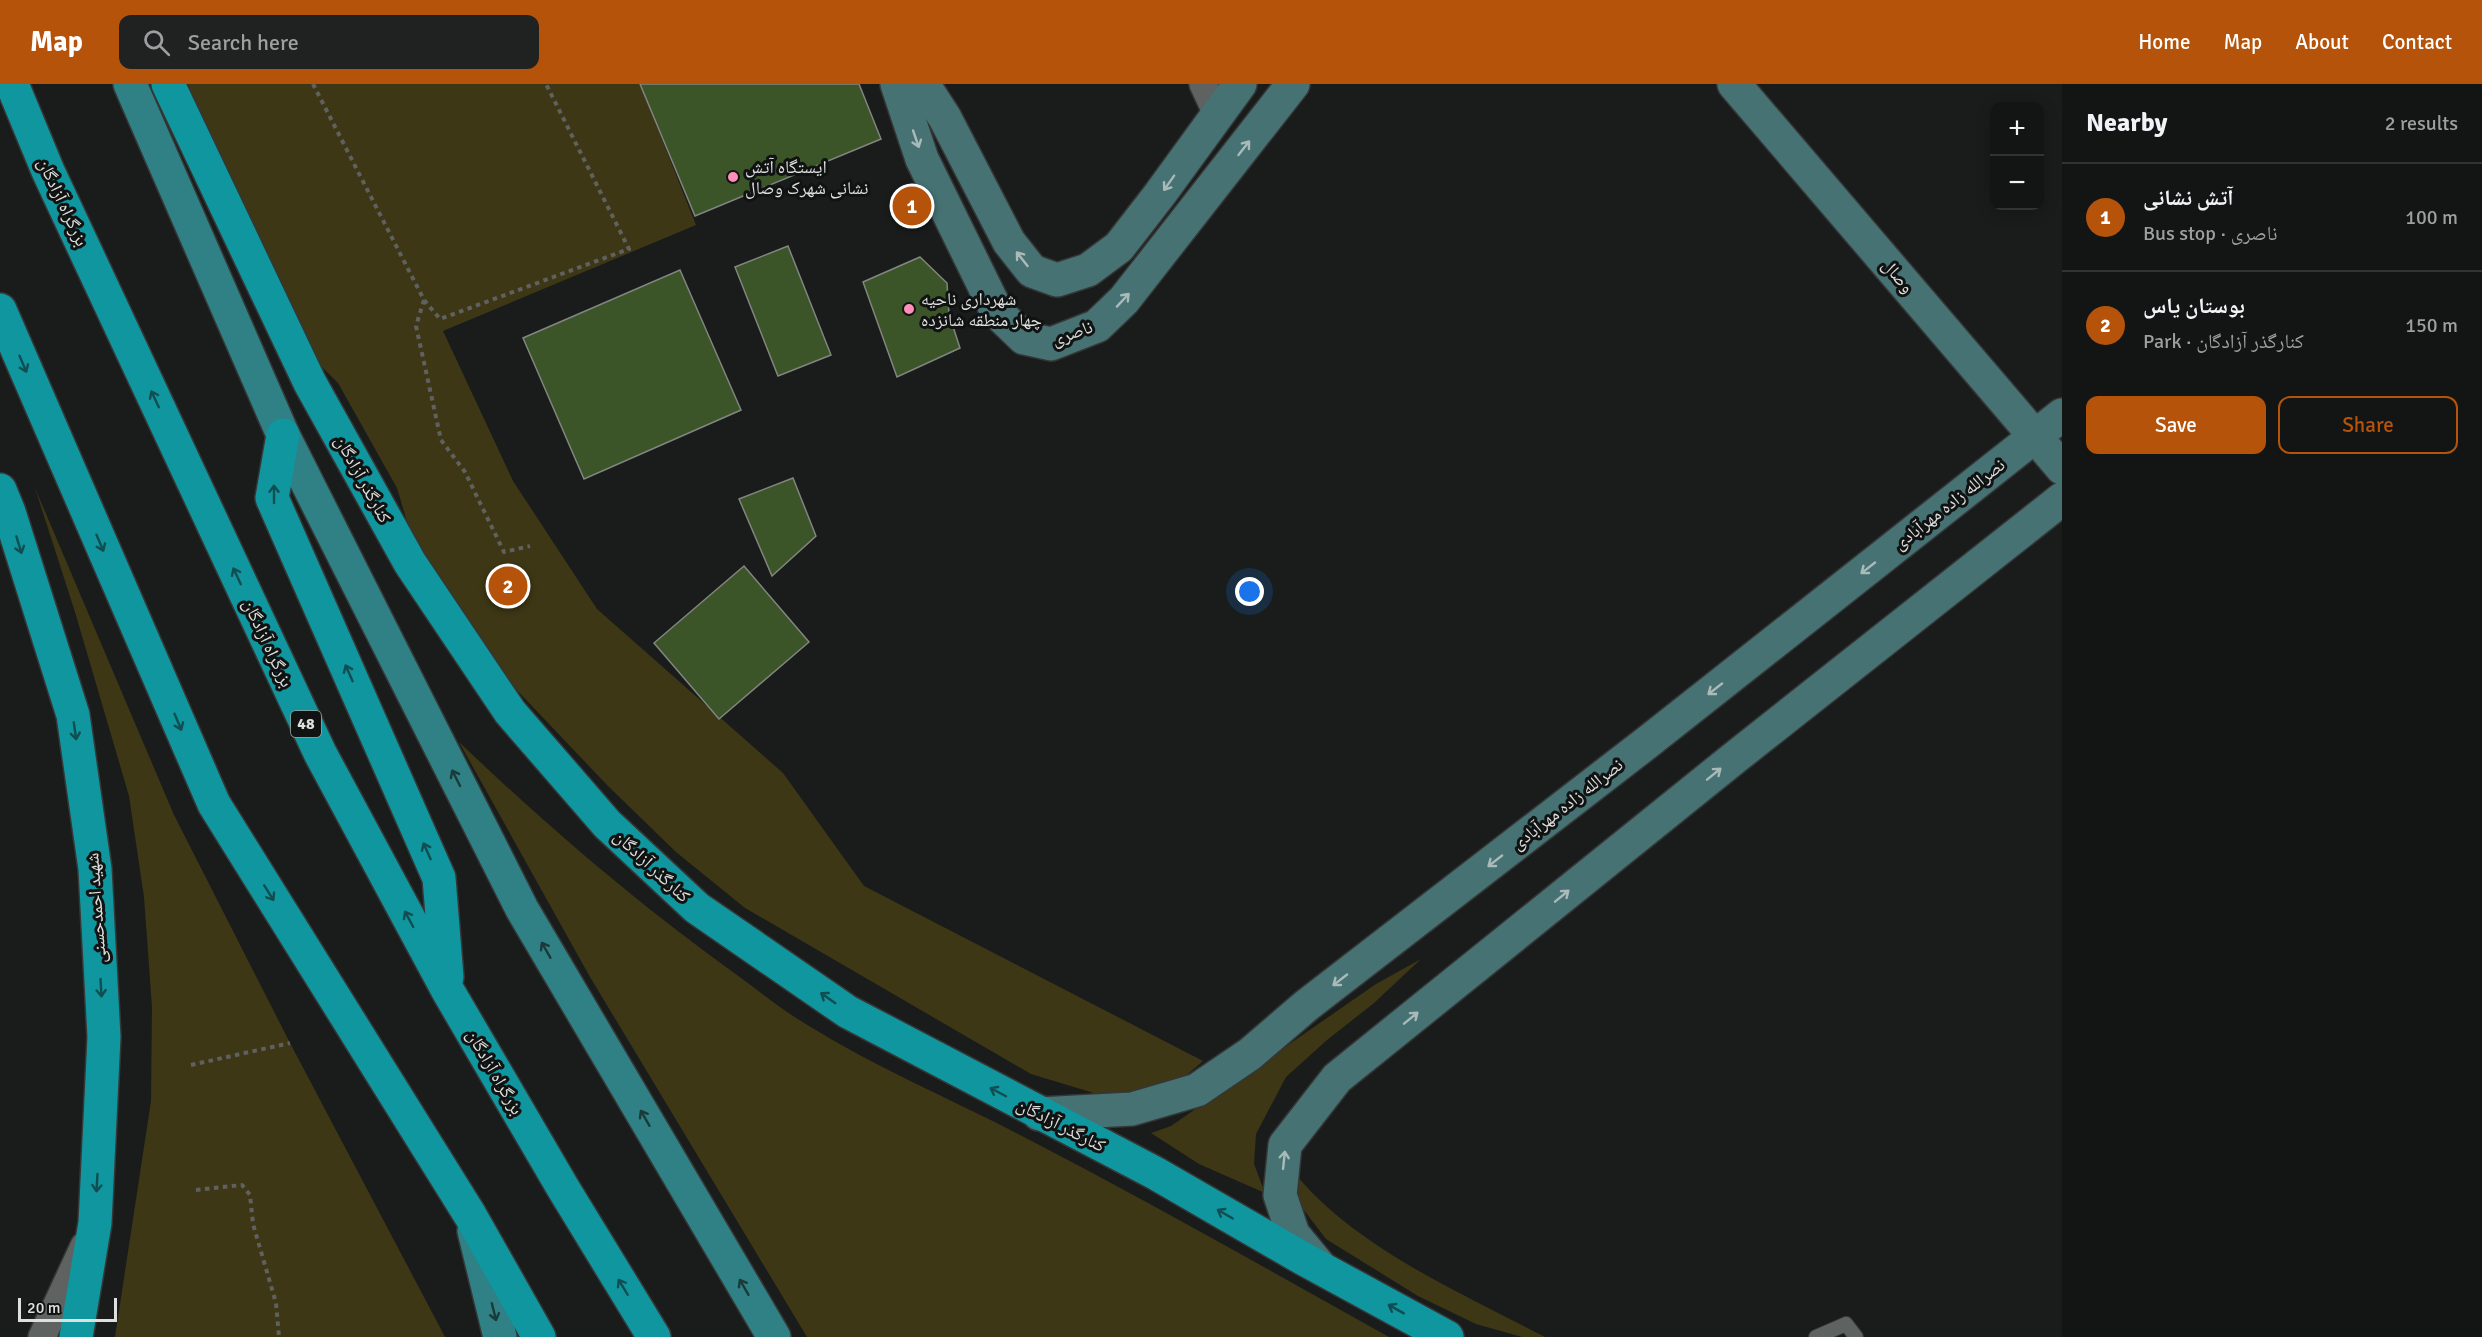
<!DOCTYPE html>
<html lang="en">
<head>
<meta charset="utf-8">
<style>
  body { margin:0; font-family:Signika,"Noto Naskh Arabic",sans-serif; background:#202222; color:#f1f3f6 }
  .controls { position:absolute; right:18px; top:18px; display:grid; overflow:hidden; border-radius:12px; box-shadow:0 3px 15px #0003 }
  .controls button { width:54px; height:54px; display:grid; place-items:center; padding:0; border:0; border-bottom:2px solid #323434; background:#131514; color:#f1f3f6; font:30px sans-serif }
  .scale { position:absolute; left:18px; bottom:15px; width:99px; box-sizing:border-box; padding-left:6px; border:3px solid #dee0df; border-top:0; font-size:16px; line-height:21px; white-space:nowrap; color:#dee0df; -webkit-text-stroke:4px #101312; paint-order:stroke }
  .you { position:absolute; left:1250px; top:508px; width:21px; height:21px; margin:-15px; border:4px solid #fff; border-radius:50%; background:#1a73e8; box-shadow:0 0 0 9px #1a73e833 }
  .badge { display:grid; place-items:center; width:39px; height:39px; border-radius:50%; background:#b45309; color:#fff; font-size:20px; font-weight:700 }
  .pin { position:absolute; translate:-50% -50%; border:3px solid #fff; box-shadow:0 2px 6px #0006 }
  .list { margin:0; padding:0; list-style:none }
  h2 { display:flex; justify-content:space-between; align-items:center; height:78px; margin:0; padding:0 24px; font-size:26px }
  h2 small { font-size:20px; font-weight:400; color:#9d9fa0 }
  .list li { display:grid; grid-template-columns:39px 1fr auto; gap:18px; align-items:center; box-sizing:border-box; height:108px; padding:0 24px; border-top:2px solid #323434 }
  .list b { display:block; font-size:22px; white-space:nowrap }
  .list p { margin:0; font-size:20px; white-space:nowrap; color:#9d9fa0 }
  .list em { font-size:20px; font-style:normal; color:#9d9fa0 }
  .actions { display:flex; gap:12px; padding:18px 24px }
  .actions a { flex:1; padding:14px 0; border:2px solid #b45309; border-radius:12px; text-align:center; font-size:21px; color:#b45309 }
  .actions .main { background:#b45309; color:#fff }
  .icon { flex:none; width:33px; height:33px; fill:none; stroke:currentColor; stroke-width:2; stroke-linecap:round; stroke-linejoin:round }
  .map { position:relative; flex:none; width:2062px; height:1253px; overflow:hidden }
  header { display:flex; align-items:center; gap:36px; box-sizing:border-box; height:84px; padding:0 30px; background:#b45309; color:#fff }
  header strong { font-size:28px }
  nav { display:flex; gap:33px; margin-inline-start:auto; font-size:21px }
  .search { width:420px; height:54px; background:#202222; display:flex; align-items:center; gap:15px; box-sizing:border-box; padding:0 21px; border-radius:12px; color:#9d9fa0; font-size:22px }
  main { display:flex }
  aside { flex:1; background:#131514 }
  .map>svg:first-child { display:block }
</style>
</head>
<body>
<header>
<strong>Map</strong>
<div class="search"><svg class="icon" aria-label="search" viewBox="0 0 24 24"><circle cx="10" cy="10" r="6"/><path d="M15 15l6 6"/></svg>Search here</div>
<nav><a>Home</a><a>Map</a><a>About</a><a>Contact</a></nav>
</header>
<main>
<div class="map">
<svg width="2062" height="1253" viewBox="0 0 2062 1253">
  <rect width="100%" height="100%" fill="#191c1b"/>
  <g fill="#3e3715">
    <path d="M165,0h475l56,141 -253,106 70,150 84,128 186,164 81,113 339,175 -22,19 -23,12 -51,5 -76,-23 -286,-166 -69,-56 -69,-67 -96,-101 -92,-122 -22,-74 -59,-105 -48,-48z"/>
    <path d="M35,404l139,327 116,228 155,294h-330l36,-236 1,-94 -8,-110 -15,-101 -54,-184z"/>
    <path d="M459,658c89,85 181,164 282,236 22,16 44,34 68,48 68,42 142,73 213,110 124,64 245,133 367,201h-582l-217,-360z"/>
    <path d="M1421,875l-47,44 -47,37 -41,37 -30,57 -2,30 11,29 -66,-29 -48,-31 20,-7 205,-142z"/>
    <path d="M1297,1092c60,72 166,118 248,161h-23l-46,-13 -58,-28 -92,-57 -29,-38z"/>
  </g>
  <g fill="#3c5528" stroke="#828581" stroke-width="1.5">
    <path d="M640,0h219l22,55 -186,77z"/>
    <path d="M788,162l43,109 -53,21 -43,-109z"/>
    <path d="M920,173l27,26 2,31 11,34 -63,29 -34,-95z"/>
    <path d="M680,186l61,140 -157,69 -61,-141z"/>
    <path d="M793,394l23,58 -44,40 -33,-77z"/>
    <path d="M744,482l65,76 -90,77 -65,-76z"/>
  </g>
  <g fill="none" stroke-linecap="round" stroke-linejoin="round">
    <defs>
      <path id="lane" d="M1816,1253l30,-13 10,13"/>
      <g id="street">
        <path d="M1203,0l14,30"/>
        <path d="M42,1253l42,-91"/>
      </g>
      <g id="secondary">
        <path d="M897,0l25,75 75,153 27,26 27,6 46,-18 27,-26 169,-216"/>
        <path d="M923,0l22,34 64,124 23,29 25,9 31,-10 31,-23 41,-53 80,-110"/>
        <path d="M1734,0l328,384"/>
        <path d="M1039,1030l93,-5 65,-19 53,-36 57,-49 342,-264 413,-326"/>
        <path d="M1321,1184l-28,-34 -13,-39 5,-50 52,-67 401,-323 324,-256"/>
      </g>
      <g id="primary">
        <path d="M130,0l153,351 239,474 252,428"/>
        <path d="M474,1147l26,106"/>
      </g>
      <g id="highway">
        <path d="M12,0l36,87 272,582 128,238 115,197 91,149"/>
        <path d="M168,0l142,299 100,180 100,149 97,112 90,84 151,104 307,161 147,85 145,79"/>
        <path d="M0,226l214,494 256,411 69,122"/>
        <path d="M283,351l-11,63 167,380 8,99"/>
        <path d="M0,406l9,22 64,203 22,154 9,168 -9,186 -19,114"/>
      </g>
    </defs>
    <use href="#lane" stroke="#353736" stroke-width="16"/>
    <use href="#street" stroke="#353736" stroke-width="30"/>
    <use href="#secondary" stroke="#353736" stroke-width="36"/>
    <use href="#primary" stroke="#353736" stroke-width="36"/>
    <use href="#highway" stroke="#353736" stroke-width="36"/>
    <g stroke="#5e6160" stroke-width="4" stroke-dasharray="4.5 4.5" stroke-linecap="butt">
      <path d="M313,0l111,216 16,19 189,-70 -83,-165"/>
      <path d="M424,216l-8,26 25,114 24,32 39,80 26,-6"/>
      <path d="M191,981l99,-22"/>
      <path d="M196,1106l46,-5 8,10 3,29 23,79 3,34"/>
    </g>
    <use href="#lane" stroke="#5e6260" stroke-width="14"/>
    <use href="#street" stroke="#5e6260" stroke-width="27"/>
    <use href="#secondary" stroke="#467273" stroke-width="33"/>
    <use href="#primary" stroke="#2f8185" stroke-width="33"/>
    <use href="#highway" stroke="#0f969e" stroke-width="33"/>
  </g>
  <defs><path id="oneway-shaft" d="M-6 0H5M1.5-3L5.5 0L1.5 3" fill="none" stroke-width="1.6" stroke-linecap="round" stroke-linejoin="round" transform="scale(1.5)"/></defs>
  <g stroke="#a9bab9">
    <use href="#oneway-shaft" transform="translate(916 55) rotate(71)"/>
    <use href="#oneway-shaft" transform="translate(1244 64) rotate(-52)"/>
    <use href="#oneway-shaft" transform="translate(1169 99) rotate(125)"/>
    <use href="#oneway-shaft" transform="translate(1022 175) rotate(-128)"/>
    <use href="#oneway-shaft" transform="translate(1123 216) rotate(-47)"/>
    <use href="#oneway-shaft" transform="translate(1868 484) rotate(142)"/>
    <use href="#oneway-shaft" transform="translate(1715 605) rotate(142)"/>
    <use href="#oneway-shaft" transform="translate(1714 690) rotate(-39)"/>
    <use href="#oneway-shaft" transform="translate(1495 777) rotate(142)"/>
    <use href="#oneway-shaft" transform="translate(1562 812) rotate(-39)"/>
    <use href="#oneway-shaft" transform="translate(1340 896) rotate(142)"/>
    <use href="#oneway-shaft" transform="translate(1411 934) rotate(-39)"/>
    <use href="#oneway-shaft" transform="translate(1284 1076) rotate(-84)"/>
  </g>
  <g stroke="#104e51">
    <use href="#oneway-shaft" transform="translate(23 280) rotate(67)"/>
    <use href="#oneway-shaft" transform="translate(155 315) rotate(-115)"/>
    <use href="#oneway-shaft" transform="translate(274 410) rotate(-90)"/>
    <use href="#oneway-shaft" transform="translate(100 459) rotate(67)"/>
    <use href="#oneway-shaft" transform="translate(19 461) rotate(73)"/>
    <use href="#oneway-shaft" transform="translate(237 492) rotate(-115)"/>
    <use href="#oneway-shaft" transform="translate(349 589) rotate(-114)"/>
    <use href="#oneway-shaft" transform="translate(178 638) rotate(67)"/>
    <use href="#oneway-shaft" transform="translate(75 647) rotate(82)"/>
    <use href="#oneway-shaft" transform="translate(427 767) rotate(-114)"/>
    <use href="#oneway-shaft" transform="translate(269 809) rotate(58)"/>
    <use href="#oneway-shaft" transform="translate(409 835) rotate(-118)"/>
    <use href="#oneway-shaft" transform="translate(101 904) rotate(87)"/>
    <use href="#oneway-shaft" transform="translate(828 914) rotate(-145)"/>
    <use href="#oneway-shaft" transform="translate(998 1008) rotate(-152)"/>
    <use href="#oneway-shaft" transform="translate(97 1099) rotate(93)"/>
    <use href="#oneway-shaft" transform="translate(1225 1130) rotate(-150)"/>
    <use href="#oneway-shaft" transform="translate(623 1203) rotate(-121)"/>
    <use href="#oneway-shaft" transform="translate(1396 1225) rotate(-151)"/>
  </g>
  <g stroke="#1b3a3a">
    <use href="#oneway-shaft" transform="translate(456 694) rotate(-117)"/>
    <use href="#oneway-shaft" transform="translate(546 866) rotate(-120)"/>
    <use href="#oneway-shaft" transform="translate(645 1034) rotate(-120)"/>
    <use href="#oneway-shaft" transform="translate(744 1203) rotate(-120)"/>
    <use href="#oneway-shaft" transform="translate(494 1228) rotate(76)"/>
  </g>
  <g fill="#ff8eb9" stroke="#101312" stroke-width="2">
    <circle cx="733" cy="93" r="6"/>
    <circle cx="909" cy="225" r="6"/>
  </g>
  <g text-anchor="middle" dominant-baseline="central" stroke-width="6" stroke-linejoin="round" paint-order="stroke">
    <rect fill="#101312" stroke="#a0a2a2" stroke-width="1.5" x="291" y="627" width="30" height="26" rx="4.5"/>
    <g font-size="16" font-weight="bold" fill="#dee0df">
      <text x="306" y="640">48</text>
    </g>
    <g font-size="18" fill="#dee0df" stroke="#101312" text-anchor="start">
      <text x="745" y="83">ایستگاه آتش<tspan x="745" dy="21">نشانی شهرک وصال</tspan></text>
      <text x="921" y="215">شهرداری ناحیه<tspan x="921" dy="21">چهار منطقه شانزده</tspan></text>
    </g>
    <g font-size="18" fill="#dee0df" stroke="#101312">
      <text transform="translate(63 118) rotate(65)">بزرگراه آزادگان</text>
      <text transform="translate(1898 192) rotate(50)">وصال</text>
      <text transform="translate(1072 249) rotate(-20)">ناصری</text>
      <text transform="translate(363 395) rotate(61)">کنارگذر آزادگان</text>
      <text transform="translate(1949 420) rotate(-38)">نصرالله زاده مهرآبادی</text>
      <text transform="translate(268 559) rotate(65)">بزرگراه آزادگان</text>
      <text transform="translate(1567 720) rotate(-38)">نصرالله زاده مهرآبادی</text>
      <text transform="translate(652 782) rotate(43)">کنارگذر آزادگان</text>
      <text transform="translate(96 824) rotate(-94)">شهید احمدحسنی</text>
      <text transform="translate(495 988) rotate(60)">بزرگراه آزادگان</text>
      <text transform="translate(1061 1041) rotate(27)">کنارگذر آزادگان</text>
    </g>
  </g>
</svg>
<div class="controls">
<button>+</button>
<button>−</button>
</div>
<div class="scale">20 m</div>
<div class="you"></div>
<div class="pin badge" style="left:912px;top:122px">1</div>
<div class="pin badge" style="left:508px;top:502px">2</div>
</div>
<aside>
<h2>Nearby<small>2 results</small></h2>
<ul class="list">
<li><span class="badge">1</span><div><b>آتش نشانی</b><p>Bus stop · ناصری</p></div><em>100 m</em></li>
<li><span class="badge">2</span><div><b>بوستان یاس</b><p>Park · کنارگذر آزادگان</p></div><em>150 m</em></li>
</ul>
<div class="actions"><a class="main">Save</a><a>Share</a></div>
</aside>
</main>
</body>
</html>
